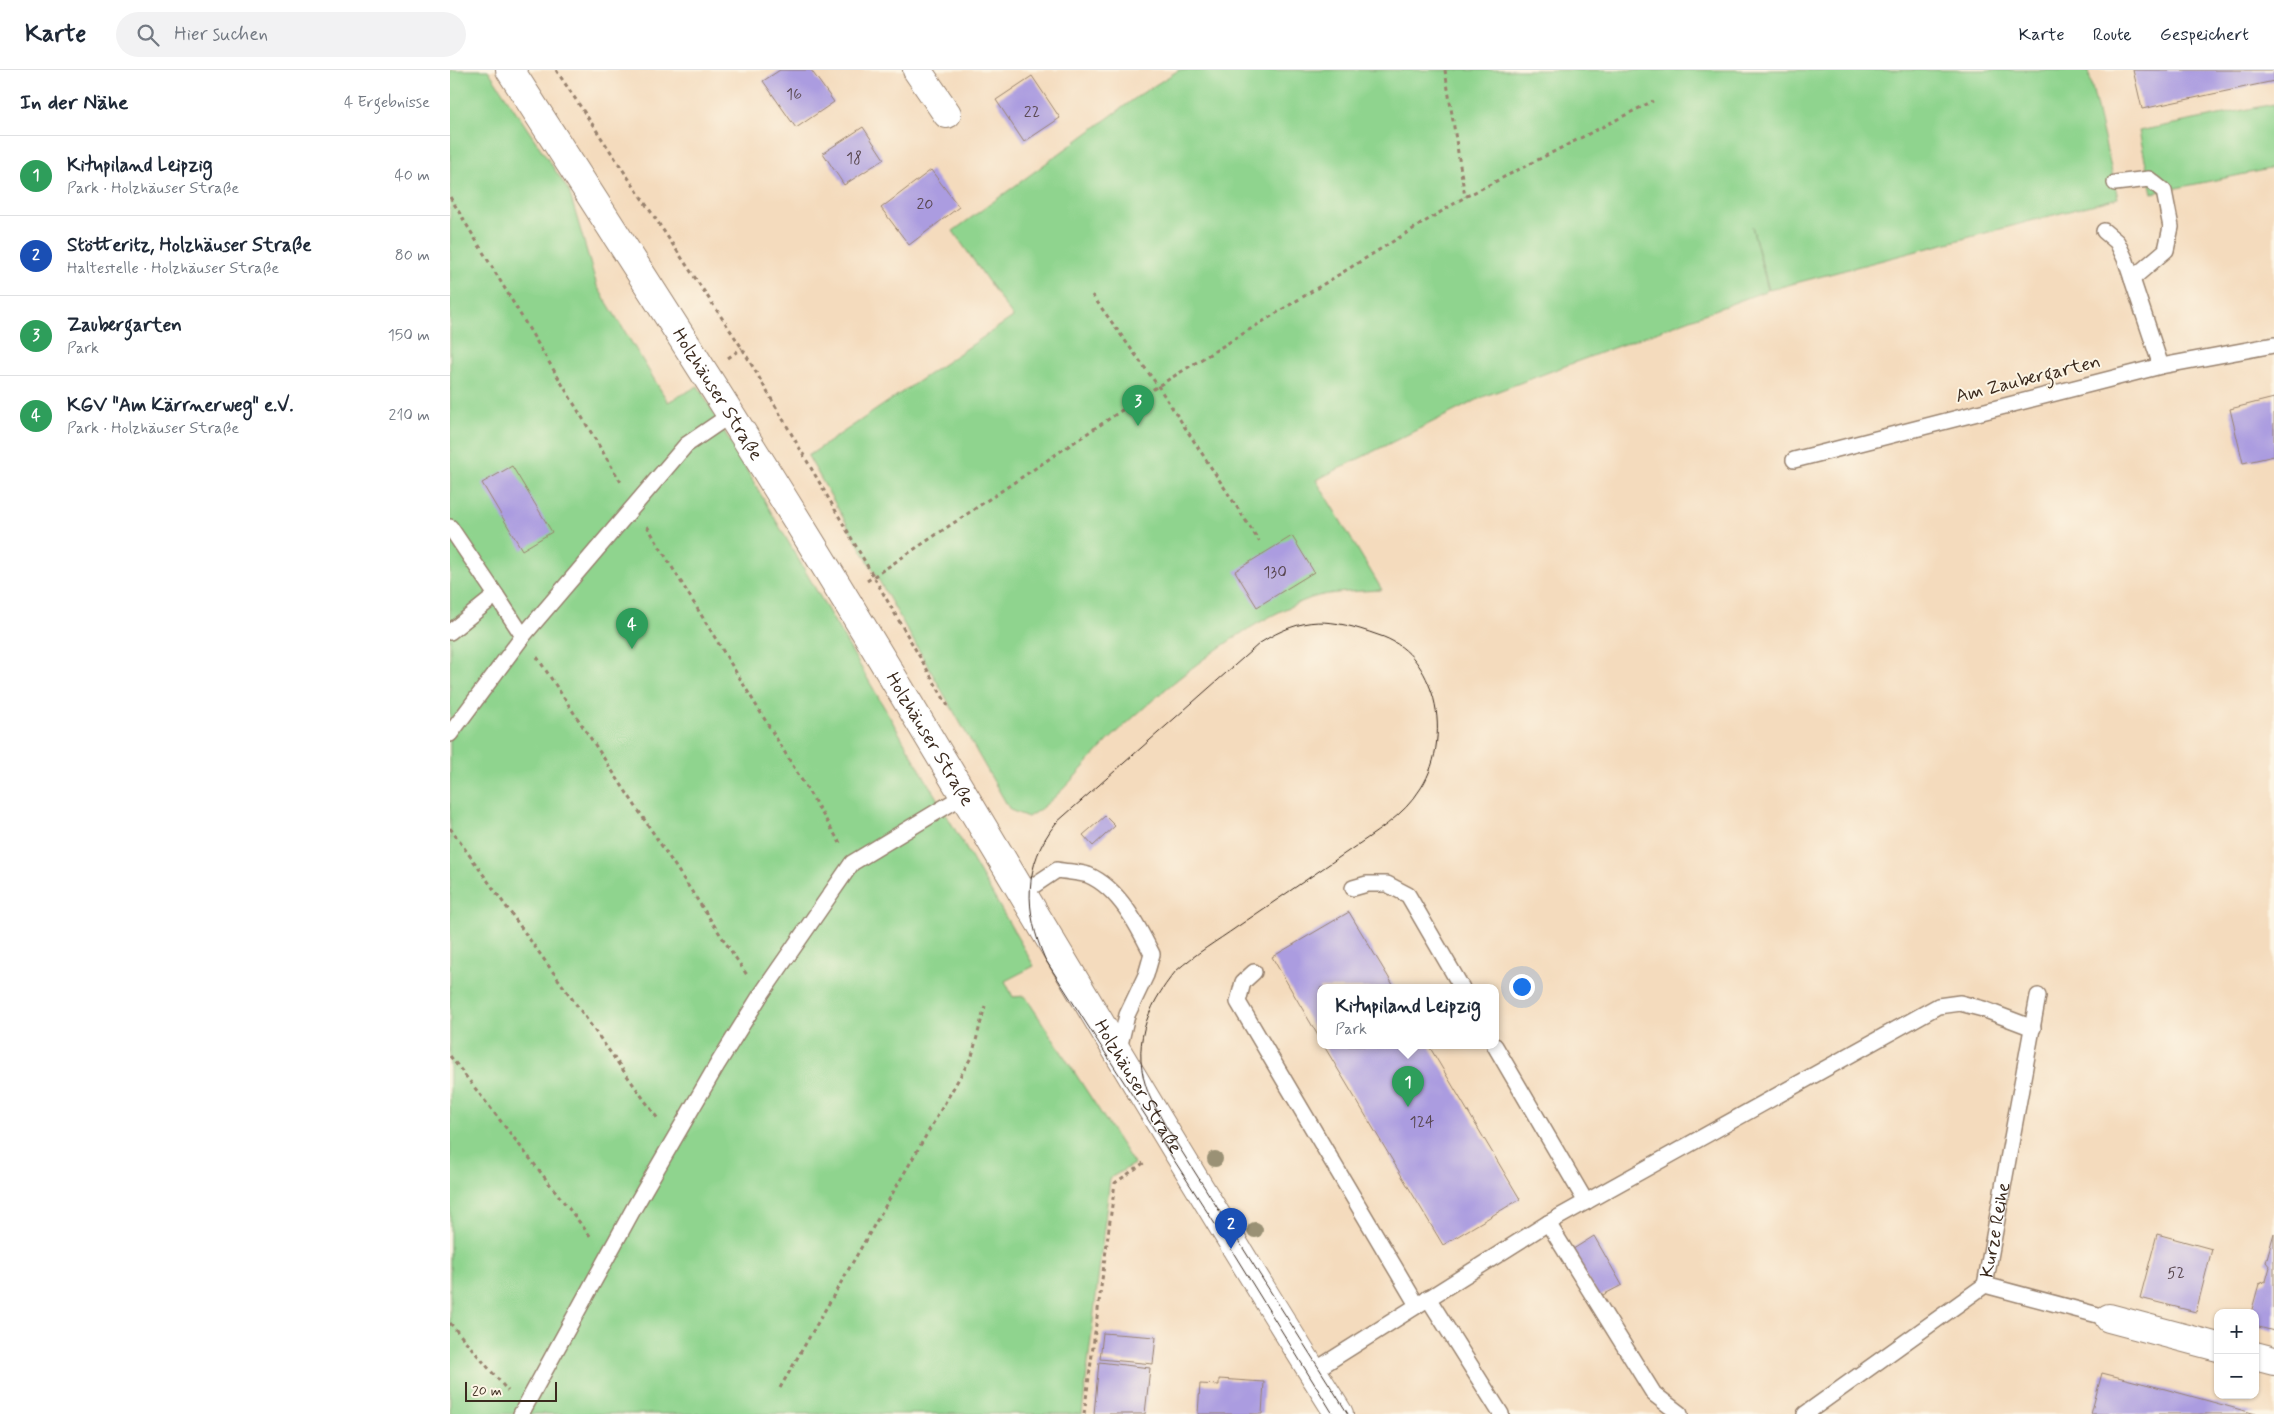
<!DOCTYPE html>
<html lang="de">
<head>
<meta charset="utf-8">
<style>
  body { margin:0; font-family:Mynerve,sans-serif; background:#f2f2f3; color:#1f2937 }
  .controls { position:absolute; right:15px; bottom:15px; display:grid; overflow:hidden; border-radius:10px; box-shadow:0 1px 4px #0004 }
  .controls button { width:45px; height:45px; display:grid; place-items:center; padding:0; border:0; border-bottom:1px solid #e0e1e3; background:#fff; color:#1f2937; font:25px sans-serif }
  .scale { position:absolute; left:15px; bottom:12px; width:92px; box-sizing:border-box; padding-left:5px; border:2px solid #3b2a1e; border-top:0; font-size:14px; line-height:18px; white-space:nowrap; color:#3b2a1e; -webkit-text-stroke:4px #fcf5e5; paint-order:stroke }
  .you { position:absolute; left:1071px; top:916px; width:18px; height:18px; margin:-12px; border:4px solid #fff; border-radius:50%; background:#1a73e8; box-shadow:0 0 0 8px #1a73e833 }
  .badge { display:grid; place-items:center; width:32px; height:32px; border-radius:50%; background:#d1495b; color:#fff; font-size:16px; font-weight:700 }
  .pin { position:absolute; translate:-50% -41px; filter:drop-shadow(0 1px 2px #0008) }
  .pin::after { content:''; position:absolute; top:26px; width:18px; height:15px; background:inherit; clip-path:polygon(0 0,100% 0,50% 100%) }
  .popup { position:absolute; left:867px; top:914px; width:182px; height:65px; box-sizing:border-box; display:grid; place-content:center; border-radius:10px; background:#fff; filter:drop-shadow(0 1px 4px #0005); font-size:16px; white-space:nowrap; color:#747a83 }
  .popup b { font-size:19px; color:#1f2937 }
  .popup::after { content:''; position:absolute; left:50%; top:100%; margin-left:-10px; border:10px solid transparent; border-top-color:#fff }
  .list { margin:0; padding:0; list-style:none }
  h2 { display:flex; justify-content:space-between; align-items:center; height:65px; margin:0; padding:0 20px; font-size:21px }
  h2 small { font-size:16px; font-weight:400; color:#747a83 }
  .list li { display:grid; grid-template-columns:32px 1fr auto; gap:15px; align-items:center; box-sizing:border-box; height:80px; padding:0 20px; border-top:1px solid #e0e1e3 }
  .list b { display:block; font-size:19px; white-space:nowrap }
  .list p { margin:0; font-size:16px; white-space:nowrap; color:#747a83 }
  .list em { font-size:16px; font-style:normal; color:#747a83 }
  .icon { flex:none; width:28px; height:28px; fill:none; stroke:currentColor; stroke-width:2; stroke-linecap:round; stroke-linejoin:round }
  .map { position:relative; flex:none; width:1824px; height:1344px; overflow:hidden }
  header { display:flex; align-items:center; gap:30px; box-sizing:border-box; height:70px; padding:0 25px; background:#fff; border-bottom:1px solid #e0e1e3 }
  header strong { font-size:24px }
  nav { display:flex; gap:28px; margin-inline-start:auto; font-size:18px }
  .search { width:350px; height:45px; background:#f2f2f3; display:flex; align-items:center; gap:12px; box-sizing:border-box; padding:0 18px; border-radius:28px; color:#747a83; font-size:19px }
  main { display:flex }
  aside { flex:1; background:#fff }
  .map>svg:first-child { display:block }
</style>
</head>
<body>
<header>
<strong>Karte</strong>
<div class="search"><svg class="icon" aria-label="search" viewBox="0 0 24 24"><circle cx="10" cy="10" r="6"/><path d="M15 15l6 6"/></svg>Hier suchen</div>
<nav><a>Karte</a><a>Route</a><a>Gespeichert</a></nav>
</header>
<main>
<aside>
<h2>In der Nähe<small>4 Ergebnisse</small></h2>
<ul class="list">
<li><span class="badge" style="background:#2e9e5b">1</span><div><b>Kitupiland Leipzig</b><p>Park · Holzhäuser Straße</p></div><em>40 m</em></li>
<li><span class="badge" style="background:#1a4fb4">2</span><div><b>Stötteritz, Holzhäuser Straße</b><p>Haltestelle · Holzhäuser Straße</p></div><em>80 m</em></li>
<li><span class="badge" style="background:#2e9e5b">3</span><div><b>Zaubergarten</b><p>Park</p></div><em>150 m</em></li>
<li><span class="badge" style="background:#2e9e5b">4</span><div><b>KGV &quot;Am Kärrnerweg&quot; e.V.</b><p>Park · Holzhäuser Straße</p></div><em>210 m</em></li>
</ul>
</aside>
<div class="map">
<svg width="1824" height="1344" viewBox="0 0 1824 1344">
  <rect width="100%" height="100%" fill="#fcf5e5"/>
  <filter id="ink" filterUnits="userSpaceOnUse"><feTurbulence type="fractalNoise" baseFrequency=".02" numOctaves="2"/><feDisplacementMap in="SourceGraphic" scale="10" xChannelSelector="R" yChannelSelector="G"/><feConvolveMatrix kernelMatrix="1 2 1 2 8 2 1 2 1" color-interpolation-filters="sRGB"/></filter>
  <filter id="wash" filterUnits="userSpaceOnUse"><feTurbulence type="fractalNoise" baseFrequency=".0096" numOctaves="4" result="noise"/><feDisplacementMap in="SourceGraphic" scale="20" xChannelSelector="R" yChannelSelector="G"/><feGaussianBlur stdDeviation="1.12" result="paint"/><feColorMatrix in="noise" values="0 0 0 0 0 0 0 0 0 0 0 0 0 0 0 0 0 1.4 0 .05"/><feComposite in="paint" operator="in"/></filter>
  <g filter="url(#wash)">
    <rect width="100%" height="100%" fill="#f4dbbd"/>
    <g fill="#8fd48e" stroke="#657f56">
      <path d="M0,0h38l81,121 28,95 71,116 30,-16 336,580 -29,15 8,16 12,-1 109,168 -24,14 -28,236h-632z"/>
      <path d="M729,0h909l30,128 -349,92 -17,-64 16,64 -283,106 -169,84 66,110c-19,1 -54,2 -71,8 -73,27 -145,88 -201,141 -27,26 -49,59 -82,78l-18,-7 -202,-354 205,-139 -60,-86 188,-137z"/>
      <path d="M1824,34v64l-122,25 -13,-62z"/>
    </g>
    <g id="blocks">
      <g fill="#ab9ce0">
        <path d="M330,0h31l23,32 -38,26 -33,-47z"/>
        <path d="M1683,0h141v11l-132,28z"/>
        <path d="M582,6l28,42 -36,24 -28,-42z"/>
        <path d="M413,57l21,32 -40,26 -21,-32z"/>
        <path d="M481,100l28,37 -50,38 -28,-37z"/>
        <path d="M1824,328v58l-31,7 -13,-54z"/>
        <path d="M62,396l40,66 -30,18 -40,-67z"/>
        <path d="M842,466l22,36 -57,35 -22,-36z"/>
        <path d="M655,746l10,10 -22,20 -10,-11z"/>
        <path d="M899,842l46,76h-75v51l-48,-82z"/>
        <path d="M874,976h105l91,153 -77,46z"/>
        <path d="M1824,1163v98l-19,-5v-13h-4l8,-29 7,-3 4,-14 -4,-5z"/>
        <path d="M1707,1164l55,15 -16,63 -56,-14z"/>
        <path d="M1144,1166l28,49 -23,12 -29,-46z"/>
        <path d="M653,1263l53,4 -3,27 -53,-5z"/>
        <path d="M649,1292l51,6 -5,46h-51z"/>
        <path d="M1652,1303l63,16 91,25h-165z"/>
        <path d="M769,1309l45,3 -2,32h-64l2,-30 19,1z"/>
      </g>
    </g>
  </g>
  <g filter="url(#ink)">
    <use href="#blocks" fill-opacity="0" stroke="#98826e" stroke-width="1"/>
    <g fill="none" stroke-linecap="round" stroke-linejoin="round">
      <defs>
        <g id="service">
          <path d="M1665,113l34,-4 15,12 7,36 -5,23 -34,29"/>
          <path d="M1654,161l13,11 9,19 35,105"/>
          <path d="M1344,390l367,-94 113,-21"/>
          <path d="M0,457l46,68 -46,37"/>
          <path d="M46,525l27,41"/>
          <path d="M0,664l73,-98 163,-191 44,-30"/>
          <path d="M903,818l14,-4h20l21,11 54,93"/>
          <path d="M571,824l36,-24c10,2 22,2 31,5 31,13 50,51 64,79l-6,21 -19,40 -9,38"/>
          <path d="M804,902l-11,10 -5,20 179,303"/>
          <path d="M1045,976l91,156"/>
          <path d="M1098,1153l106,171 26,20"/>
          <path id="s1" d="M1535,1215l53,-289"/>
          <path d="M1535,1215l124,33"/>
          <path d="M978,1228l73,116"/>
          <path d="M862,1302l236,-149 390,-217 22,-3 23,6 50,19"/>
          <path d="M71,1344l113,-206 83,-143 43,-69 92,-133 111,-67"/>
          <path d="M1355,1344l180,-129"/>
        </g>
        <g id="minor">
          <path d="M467,0l30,44"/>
          <path d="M1659,1248l109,29"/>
          <path d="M1805,1286l19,5"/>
        </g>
        <g id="secondary">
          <path id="s2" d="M60,0c113,176 227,351 336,530 165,271 324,545 493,814"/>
        </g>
      </defs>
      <use href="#service" stroke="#98826e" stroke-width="18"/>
      <use href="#minor" stroke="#98826e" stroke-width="30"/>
      <use href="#secondary" stroke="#98826e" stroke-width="30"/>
      <g stroke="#98826e" stroke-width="3" stroke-dasharray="4 4" stroke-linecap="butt">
        <path d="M106,0l186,278 206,358"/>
        <path d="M995,0l20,127"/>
        <path d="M0,127l172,287"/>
        <path d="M642,225l66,91 101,155"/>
        <path d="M278,288l14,-10"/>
        <path d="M197,456l193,317"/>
        <path d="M417,511l291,-195 307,-189 188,-96"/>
        <path d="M87,587l210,318"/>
        <path d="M0,758l208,291"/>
        <path d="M0,986l141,181"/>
        <path d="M0,1253l58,68"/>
        <path d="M330,1318l192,-332 13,-50"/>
        <path d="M634,1344l31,-231 30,-21"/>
      </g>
      <use href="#service" stroke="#fff" stroke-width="15"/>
      <use href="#minor" stroke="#fff" stroke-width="28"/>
      <use href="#secondary" stroke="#fff" stroke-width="28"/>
      <path stroke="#3b2a1e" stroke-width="1" d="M883,1344l-102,-165 -186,-290c-21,-48 -22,-94 11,-136l204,-180c44,-28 70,-25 118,-8 29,9 45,31 54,58 10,30 6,69 -11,95 -17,28 -48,46 -74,64 -37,25 -73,50 -110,75 -20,14 -42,27 -61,44 -30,36 -46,77 -27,124 4,10 11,20 16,30l183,289"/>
    </g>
    <g fill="#9a9175">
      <circle cx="765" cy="1089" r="8"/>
      <circle cx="805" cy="1160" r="8"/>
    </g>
  </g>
  <g text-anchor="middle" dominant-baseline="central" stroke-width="4" stroke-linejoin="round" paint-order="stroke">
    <g font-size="16" fill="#57464e">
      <text x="344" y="24">16</text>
      <text x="582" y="42">22</text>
      <text x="404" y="88">18</text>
      <text x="475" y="134">20</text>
      <text x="825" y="502">130</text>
      <text x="972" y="1052">124</text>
      <text x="1726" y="1203">52</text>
    </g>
    <g font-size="19" fill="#3b2a1e" stroke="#fcf5e5">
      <text transform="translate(1578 309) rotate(-14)">Am Zaubergarten</text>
      <text stroke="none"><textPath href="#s2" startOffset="385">Holzhäuser Straße</textPath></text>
      <text stroke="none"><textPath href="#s2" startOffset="790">Holzhäuser Straße</textPath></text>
      <text stroke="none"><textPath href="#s2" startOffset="1195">Holzhäuser Straße</textPath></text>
      <text stroke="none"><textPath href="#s1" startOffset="56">Kurze Reihe</textPath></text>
    </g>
  </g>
</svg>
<div class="controls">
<button>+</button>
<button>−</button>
</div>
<div class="scale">20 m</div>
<div class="you"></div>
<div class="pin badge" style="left:958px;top:1037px;background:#2e9e5b">1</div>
<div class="popup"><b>Kitupiland Leipzig</b>Park</div>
<div class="pin badge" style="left:781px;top:1179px;background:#1a4fb4">2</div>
<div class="pin badge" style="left:688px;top:356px;background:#2e9e5b">3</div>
<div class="pin badge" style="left:182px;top:579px;background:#2e9e5b">4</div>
</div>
</main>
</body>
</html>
